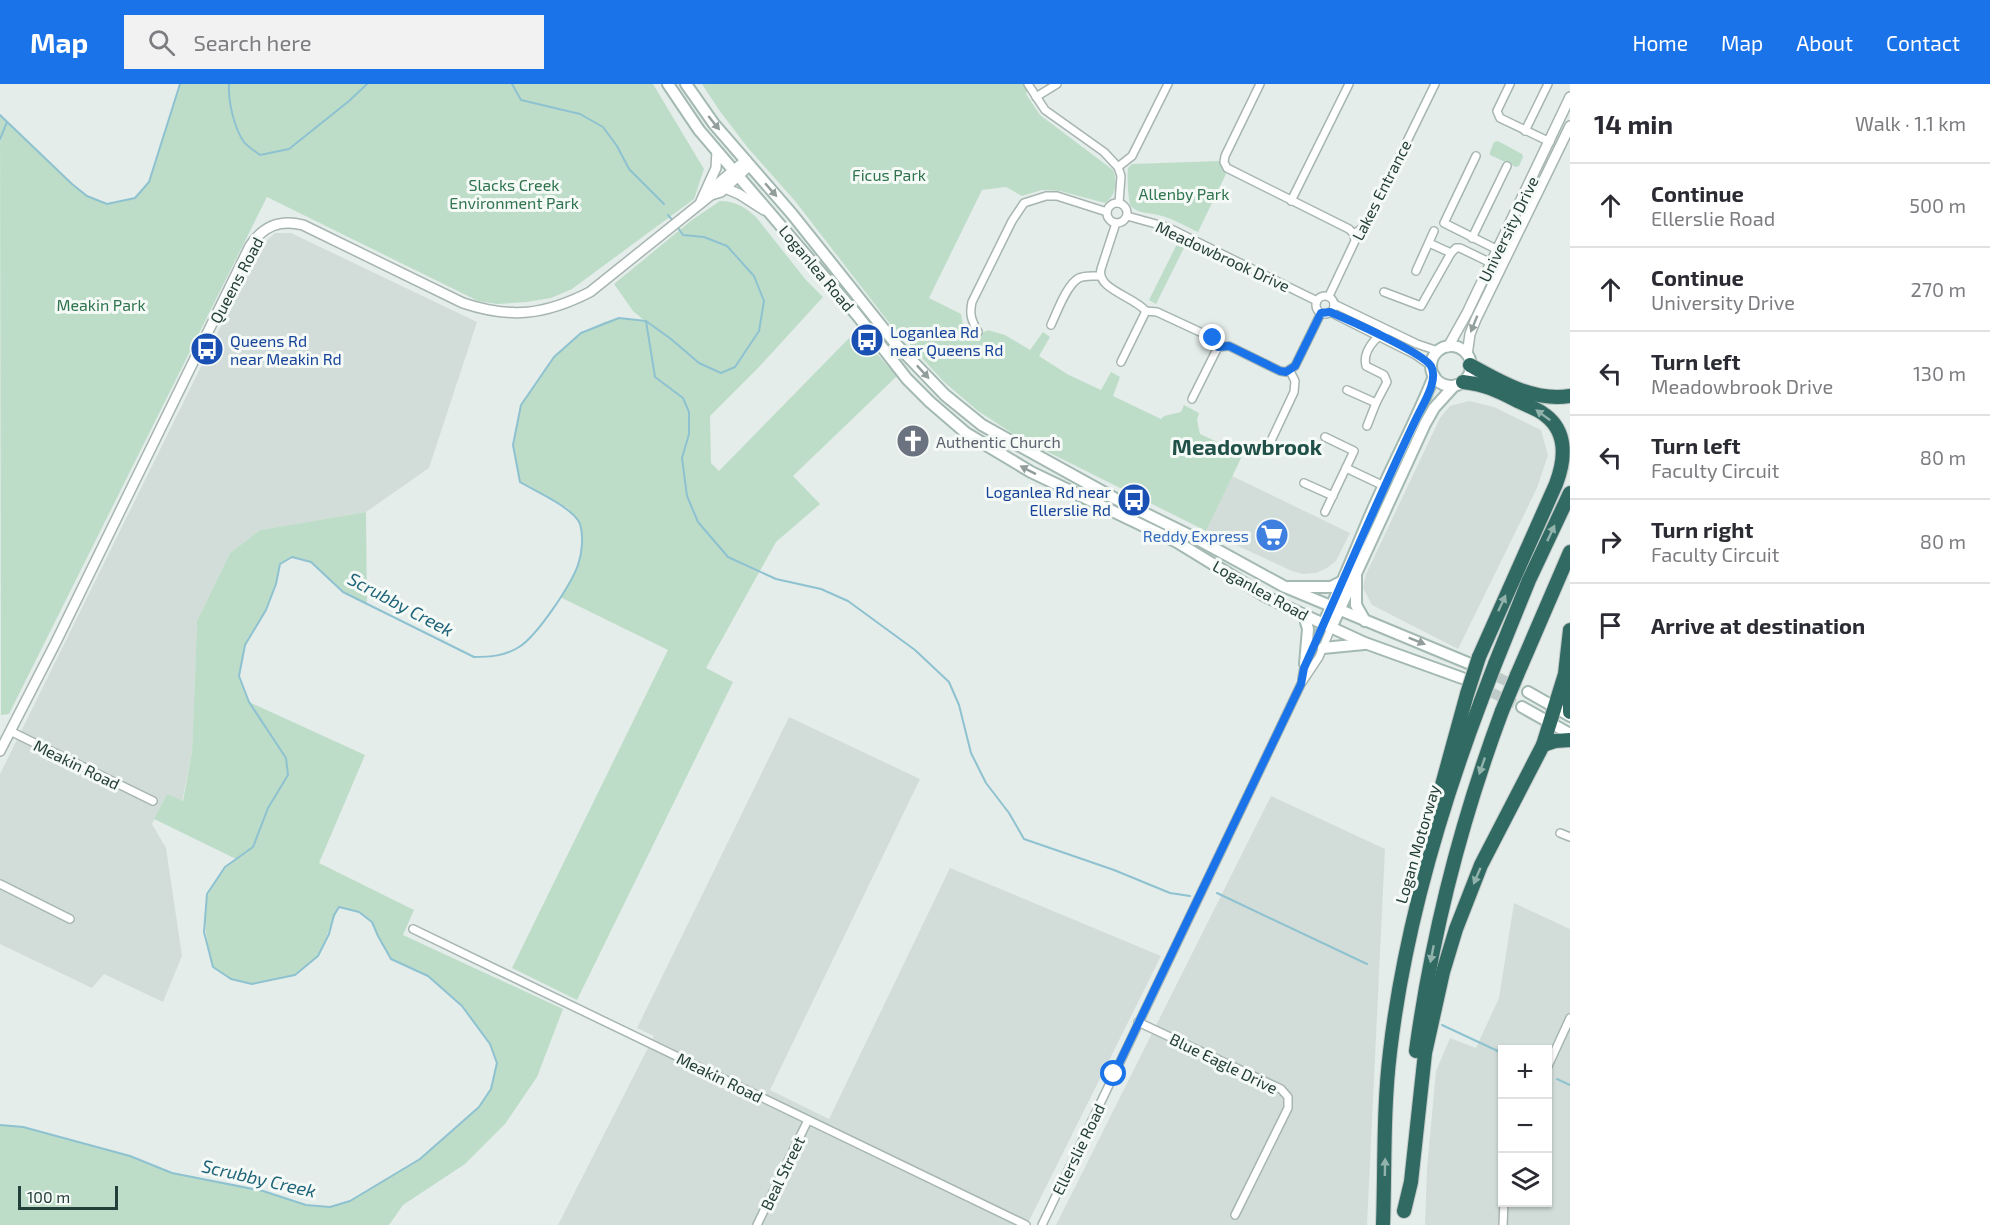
<!DOCTYPE html>
<html lang="en">
<head>
<meta charset="utf-8">
<style>
  body { margin:0; font-family:"Exo 2",sans-serif; background:#f2f2f3; color:#2b2b33 }
  .controls { position:absolute; right:18px; bottom:18px; display:grid; overflow:hidden; border-radius:0px; box-shadow:0 2px 4px #0004 }
  .controls button { width:54px; height:54px; display:grid; place-items:center; padding:0; border:0; border-bottom:2px solid #e1e1e2; background:#fff; color:#2b2b33; font:30px sans-serif }
  .scale { position:absolute; left:18px; bottom:15px; width:100px; box-sizing:border-box; padding-left:6px; border:3px solid #243e39; border-top:0; font-size:16px; line-height:21px; white-space:nowrap; color:#243e39; -webkit-text-stroke:4px #f5faf7; paint-order:stroke }
  .stop { position:absolute; width:18px; height:18px; margin:-14px; border:4px solid #1a73e8; border-radius:50%; background:#fff }
  .stop.end { background:#1a73e8; border-color:#fff; box-shadow:0 2px 6px #0008 }
  .list { margin:0; padding:0; list-style:none }
  h2 { display:flex; justify-content:space-between; align-items:center; height:78px; margin:0; padding:0 24px; font-size:26px }
  h2 small { font-size:20px; font-weight:400; color:#7c7c81 }
  .list li { display:grid; grid-template-columns:39px 1fr auto; gap:18px; align-items:center; box-sizing:border-box; height:84px; padding:0 24px; border-top:2px solid #e1e1e2 }
  .list b { display:block; font-size:22px; white-space:nowrap }
  .list p { margin:0; font-size:20px; white-space:nowrap; color:#7c7c81 }
  .list em { font-size:20px; font-style:normal; color:#7c7c81 }
  .icon { flex:none; width:33px; height:33px; fill:none; stroke:currentColor; stroke-width:2; stroke-linecap:round; stroke-linejoin:round }
  .map { position:relative; flex:none; width:1570px; height:1141px; overflow:hidden }
  header { display:flex; align-items:center; gap:36px; box-sizing:border-box; height:84px; padding:0 30px; background:#1a73e8; color:#fff }
  header strong { font-size:28px }
  nav { display:flex; gap:33px; margin-inline-start:auto; font-size:21px }
  .search { width:420px; height:54px; background:#f2f2f3; display:flex; align-items:center; gap:15px; box-sizing:border-box; padding:0 21px; border-radius:0px; color:#7c7c81; font-size:22px }
  main { display:flex }
  aside { flex:1; background:#fff }
  .map>svg:first-child { display:block }
</style>
</head>
<body>
<header>
<strong>Map</strong>
<div class="search"><svg class="icon" aria-label="search" viewBox="0 0 24 24"><circle cx="10" cy="10" r="6"/><path d="M15 15l6 6"/></svg>Search here</div>
<nav><a>Home</a><a>Map</a><a>About</a><a>Contact</a></nav>
</header>
<main>
<div class="map">
<svg width="1570" height="1141" viewBox="0 0 1570 1141">
  <rect width="100%" height="100%" fill="#e4edea"/>
  <g fill="#d2ddd9" fill-rule="evenodd">
    <path d="M275,149h16l186,89 -48,146 -63,44 -106,18 -30,23 -33,68 -5,131 -10,50 -15,-8 -15,30 14,24 16,108 -19,46 -59,-28 -12,14 -92,-44v-170l260,-527z"/>
    <path d="M1469,317l25,6 47,23 7,25 -11,33 -79,161 -86,-44 -9,-17 3,-14 74,-156 10,-12z"/>
    <path d="M1232,392l118,57 -14,28 -9,7 -11,5 -13,1 -11,-3 -86,-40z"/>
    <path d="M789,633l131,62 -150,311 59,29 121,-251 211,88 -134,269h-469l96,-189 -17,-8z"/>
    <path d="M1271,712l114,53 -18,376h-311z"/>
    <path d="M1514,819l56,26v296h-145l2,-56 9,-98 14,-33 26,10 23,-50zM1502,966h46v152h-46z"/>
  </g>
  <g fill="#beddc9">
    <path d="M180,0h473l51,85 -10,30 -122,90 -21,9 -24,4 -30,2 -19,-3 -211,-104 -258,517 -8,1 -1,-600 72,69 15,12 20,8 28,-6 14,-16z"/>
    <path d="M702,0h329l-5,10 14,21 73,55c5,12 3,26 -8,33l-45,-12 -18,-1 -20,6 -16,-9 -24,3 -53,108 32,16 2,11 8,14 17,-9 17,5 25,15 13,-18 7,5 -11,19 28,18 34,16 10,-18 9,5 -7,19 48,23 3,-3 17,-4 3,-7 15,8 -2,7 3,14 43,20 -37,77 -188,-94 -40,-26 -35,-30 -41,-45 -5,-1v-2l-102,-132 -47,-53 -29,-38z"/>
    <path d="M1498,57l24,13 1,3 -4,9 -3,1 -26,-12v-3l4,-10z"/>
    <path d="M1219,77l7,13 -28,58c-13,-6 -26,-14 -40,-17 -8,-2 -22,-2 -27,-9 -3,-3 -4,-33 -3,-38l4,-4z"/>
    <path d="M720,117c15,0 25,6 36,16l50,63 17,17 -65,71 -48,48 1,47 8,8 137,-140 41,45 -104,100 27,28 -44,38 -70,126 27,14 -156,318 -65,-32 156,-318 -108,-53 17,-29 5,-18 -2,-26 -12,-16 -48,-26 -7,-37 8,-40 33,-48 27,-24 23,-11 15,-4 26,3 -12,-10 -19,-27 78,-64z"/>
    <path d="M1178,158l7,4 -29,58 -7,-4z"/>
    <path d="M366,428l1,93 -24,-13 -32,-30 -20,-5 -11,7 -4,20 -10,26 -21,35 -6,31 10,26 116,53 -46,108 95,47 -11,25 160,74 -26,68 -32,47 -40,40 -62,41 -14,20h-389v-100l23,2 107,29 42,17 91,18 43,14 24,2 20,-6 70,-42 59,-52 12,-18 5,-26 -6,-19 -28,-38 -34,-30 -37,-17 -13,-23 -6,-15 -13,-9 -20,-5 -21,49 -23,19 -43,9 -21,-5 -18,-12c-11,-47 -17,-76 23,-108l-82,-40 13,-25 16,7 9,-49 5,-131 33,-68 30,-23z"/>
  </g>
  <g fill="none" stroke-linecap="round" stroke-linejoin="round">
    <g stroke="#8ec2d0" stroke-width="2">
      <path d="M229,0c-1,17 5,44 15,58 4,5 11,9 16,13l29,-6 60,-48 18,-17"/>
      <path d="M512,0l9,16 59,14 23,13 14,19 12,23 35,35"/>
      <path d="M0,31l72,69 15,12 20,8 28,-6 14,-16 31,-98"/>
      <path d="M0,55l7,-17"/>
      <path d="M668,131l5,6"/>
      <path d="M646,237l9,56 28,21 6,14v22l-7,24 5,38 11,26 30,35 48,22 45,10 27,12 67,49 34,32 10,23 12,48 15,30 23,30 15,26 90,31 56,23 20,3"/>
      <path d="M1217,809l150,71"/>
      <path d="M1442,941l60,28"/>
      <path d="M1557,995l13,6"/>
      <path d="M0,1041l23,2 107,29 42,17 91,18 43,14 24,2 20,-6 70,-42 59,-52 12,-18 6,-26 -7,-19 -28,-38 -34,-30 -37,-17 -13,-23 -6,-14 -13,-10 -20,-5 -5,8 -5,19 -11,22 -23,19 -43,9 -21,-5 -18,-12 -9,-35 3,-38 18,-27 28,-20 15,-39 20,-33 -2,-17 -37,-56 -10,-26 6,-31 21,-35 10,-26 4,-20 12,-7 19,5 32,30 131,65c16,0 31,-1 45,-10 18,-11 52,-62 59,-82 4,-12 6,-29 2,-41 -6,-16 -45,-33 -60,-42l-7,-37 8,-40 33,-48 27,-24 38,-15 27,3 25,18 28,24 22,10 14,-6 24,-36 5,-30 -10,-25 -27,-30 -23,-9 -21,-2 -7,-10"/>
    </g>
    <g stroke="#becac7" stroke-width="10" stroke-dasharray="10 5" stroke-linecap="butt">
      <path d="M1471,580l57,28"/>
      <path d="M1465,596l57,27"/>
    </g>
    <defs>
      <g id="minor">
        <path d="M1028,0l17,26 59,42 14,15 3,9 -2,27"/>
        <path d="M1260,0l-35,72 -1,6 3,6 122,61 5,5"/>
        <path d="M1510,0l-13,27 3,7 50,24"/>
        <path d="M1036,13l21,-13"/>
        <path d="M1525,47l23,-47"/>
        <path d="M1476,72l-32,67 54,27"/>
        <path d="M1118,83l14,-11 36,-72"/>
        <path d="M1291,117l58,-117"/>
        <circle cx="1117" cy="129" r="10"/>
        <path d="M1127,132l40,11 150,74"/>
        <path d="M1116,139l-15,46c-5,20 32,27 45,42l11,1 56,26 5,9 11,-1 51,25 6,1 9,-6 26,-53"/>
        <path d="M1472,154l35,-72"/>
        <path d="M1429,159l22,10"/>
        <path d="M1416,187l18,-40"/>
        <path d="M1384,208l37,14 30,-53 5,-5h4l31,15"/>
        <path d="M1329,212l26,-55 -1,-7 12,-9 69,-141"/>
        <circle cx="1325" cy="221" r="9"/>
        <path d="M1334,220l83,40 21,7"/>
        <path d="M1330,228l84,42 17,12"/>
        <path d="M1051,241c6,-13 16,-41 28,-47 6,-3 13,-2 20,-2"/>
        <path d="M978,248c-6,-11 -9,-17 -6,-30l40,-81 12,-18 22,-7h11l50,16"/>
        <path d="M1121,278l25,-51"/>
        <path d="M1347,306l29,13"/>
        <path d="M1192,315l26,-52"/>
        <path d="M1367,342l9,-23 11,-21 -3,-7 -18,-9c-4,-14 9,-29 21,-35"/>
        <path d="M1259,368l10,-7 25,-53 1,-11 -5,-10"/>
        <path d="M1346,384l38,18"/>
        <path d="M1304,399l29,13"/>
        <path d="M1325,428l29,-61 -29,-14"/>
        <path d="M1302,595l2,-11 19,-44"/>
        <path d="M10,647l143,70"/>
        <path d="M1560,749l10,4"/>
        <path d="M0,800l70,35"/>
        <path d="M413,845l613,296"/>
        <path d="M1138,938l143,67 7,8v11l-53,107"/>
        <path d="M1548,982l22,-48"/>
        <path d="M757,1141l51,-105"/>
        <path d="M1042,1141l259,-541 18,-27 12,-29"/>
        <path d="M1503,1141l1,-23"/>
      </g>
      <g id="tertiary">
        <path d="M725,104l14,6 25,16"/>
        <path d="M711,111l4,-9 31,-26"/>
        <path d="M701,117l15,-33 1,-17"/>
        <path d="M1448,263l19,-34 103,-216"/>
        <path d="M1467,271l3,-21 6,-15 94,-193"/>
        <path d="M0,667l55,-107 195,-398c13,-20 30,-27 53,-21l160,78c48,16 82,12 127,-11l121,-97 10,-3 29,-27"/>
      </g>
      <g id="secondary">
        <path d="M668,0l31,46 158,185 50,64 23,23 36,31 65,39 146,70 88,54 22,11 78,36 97,35"/>
        <path d="M686,0l28,40 78,90 103,129 50,52 37,30 132,73 87,43 84,46 183,76"/>
        <circle cx="1451" cy="282" r="20"/>
        <path d="M1356,492v29l9,16"/>
        <path d="M1289,503h42l12,-6"/>
        <path d="M1304,531l4,14 -3,35"/>
        <path d="M1323,540c16,-33 30,-67 44,-101 21,-50 47,-97 67,-147"/>
        <path d="M1331,544l94,-204 9,-16 20,-22"/>
        <path d="M1323,564l41,-4"/>
        <path d="M1528,608l42,24"/>
        <path d="M1522,623l48,27"/>
      </g>
      <g id="motorway">
        <path d="M1470,281c31,17 64,37 100,31"/>
        <path d="M1463,298c25,3 35,9 57,20 8,4 18,7 25,13 23,17 20,45 11,69l-77,173"/>
        <path d="M1495,580l34,-84 41,-87"/>
        <path d="M1517,591l53,-123"/>
        <path d="M1570,599v29"/>
        <path d="M1543,661l12,-4 15,-1"/>
        <path d="M1439,712l28,-102"/>
        <path d="M1416,967c16,-117 45,-230 86,-340"/>
        <path d="M1404,1127l7,-29 14,-129 18,-81 13,-43 25,-64 62,-120 22,-71 5,-44"/>
        <path d="M1383,1141c2,-57 0,-116 7,-173 14,-121 48,-237 91,-351"/>
      </g>
    </defs>
    <use href="#minor" stroke="#a7b5b1" stroke-width="10"/>
    <use href="#tertiary" stroke="#a7b5b1" stroke-width="12"/>
    <use href="#secondary" stroke="#a3b9b2" stroke-width="14"/>
    <use href="#motorway" stroke="#c2c9c8" stroke-width="16"/>
    <use href="#minor" stroke="#fff" stroke-width="7"/>
    <use href="#tertiary" stroke="#fff" stroke-width="9"/>
    <use href="#secondary" stroke="#fff" stroke-width="10"/>
    <use href="#motorway" stroke="#306a62" stroke-width="14"/>
    <defs>
      <g id="motorway-bridge">
        <path d="M1467,610l12,-37"/>
        <path d="M1481,617l14,-37"/>
        <path d="M1502,627l15,-36"/>
      </g>
    </defs>
    <use href="#motorway-bridge" stroke="#c2c9c8" stroke-width="16" stroke-linecap="butt"/>
    <use href="#motorway-bridge" stroke="#306a62" stroke-width="14"/>
  </g>
  <defs><path id="oneway-solid" d="M-6-.8H1V-3.2L6.5 0L1 3.2V.8H-6Z" transform="scale(1.5)"/></defs>
  <g fill="#929e9c">
    <use href="#oneway-solid" transform="translate(714 39) rotate(51)"/>
    <use href="#oneway-solid" transform="translate(771 106) rotate(49)"/>
    <use href="#oneway-solid" transform="translate(1474 240) rotate(112)"/>
    <use href="#oneway-solid" transform="translate(923 288) rotate(47)"/>
    <use href="#oneway-solid" transform="translate(1028 386) rotate(-153)"/>
    <use href="#oneway-solid" transform="translate(1417 557) rotate(22)"/>
  </g>
  <g fill="#92b2ac">
    <use href="#oneway-solid" transform="translate(1543 331) rotate(-144)"/>
    <use href="#oneway-solid" transform="translate(1551 449) rotate(-65)"/>
    <use href="#oneway-solid" transform="translate(1502 519) rotate(-65)"/>
    <use href="#oneway-solid" transform="translate(1482 682) rotate(109)"/>
    <use href="#oneway-solid" transform="translate(1477 792) rotate(113)"/>
    <use href="#oneway-solid" transform="translate(1432 870) rotate(101)"/>
    <use href="#oneway-solid" transform="translate(1385 1083) rotate(-89)"/>
  </g>
  <g fill="none" stroke-linecap="round" stroke-linejoin="round">
    <path stroke="#1a73e8" stroke-width="8" d="M1114,990l187,-390 3,-16c38,-84 73,-168 113,-251 6,-13 22,-37 14,-51 -8,-13 -84,-47 -101,-54l-9,1 -26,53 -9,6 -6,-1 -51,-25 -11,1 -5,-9"/>
  </g>
  <defs>
    <symbol id="bus-disc" viewBox="-11 -11 22 22"><circle r="9.5" fill="#1a4fb4" stroke="#f5faf7"/><path d="M-5-6H5V4H4V6H2V4H-2V6H-4V4H-5ZM-3.5-4V0h7V-4ZM-3.5 1.2v1.5H-2V1.2ZM2 1.2v1.5H3.5V1.2Z" fill="#fff"/></symbol>
    <symbol id="church-disc" viewBox="-11 -11 22 22"><circle r="9.5" fill="#6b7280" stroke="#f5faf7"/><path d="M-1.2-6h2.4v3.5h3.3v2.4h-3.3V6h-2.4V-.1h-3.3v-2.4h3.3Z" fill="#fff"/></symbol>
    <symbol id="supermarket-disc" viewBox="-11 -11 22 22"><circle r="9.5" fill="#3f7fe0" stroke="#f5faf7"/><path d="M-6-5.5h2.5l.6 2H6L4.5 2H-2.5L-4.4-4H-6ZM-1.5 3.2a1.3 1.3 0 1 0 .1 0ZM3 3.2a1.3 1.3 0 1 0 .1 0Z" fill="#fff"/></symbol>
  </defs>
  <g fill-rule="evenodd">
    <use href="#bus-disc" x="848" y="237" width="38" height="38"/>
    <use href="#bus-disc" x="188" y="246" width="38" height="38"/>
    <use href="#church-disc" x="894" y="338" width="38" height="38"/>
    <use href="#bus-disc" x="1115" y="397" width="38" height="38"/>
    <use href="#supermarket-disc" x="1253" y="432" width="38" height="38"/>
  </g>
  <g text-anchor="middle" dominant-baseline="central" stroke-width="6" stroke-linejoin="round" paint-order="stroke">
    <g font-size="16" fill="#2f744e" stroke="#f5faf7">
      <text x="889" y="90">Ficus Park</text>
      <text x="514" y="100">Slacks Creek<tspan x="514" dy="18">Environment Park</tspan></text>
      <text x="1184" y="109">Allenby Park</text>
      <text x="101" y="220">Meakin Park</text>
    </g>
    <g font-size="16" fill="#243e39" stroke="#f5faf7">
      <text transform="translate(1381 106) rotate(-63)">Lakes Entrance</text>
      <text transform="translate(1508 145) rotate(-64)">University Drive</text>
      <text transform="translate(1223 172) rotate(25)">Meadowbrook Drive</text>
      <text transform="translate(817 184) rotate(50)">Loganlea Road</text>
      <text transform="translate(236 196) rotate(-62)">Queens Road</text>
      <text transform="translate(1261 506) rotate(29)">Loganlea Road</text>
      <text transform="translate(77 680) rotate(26)">Meakin Road</text>
      <text transform="translate(1417 760) rotate(-74)">Logan Motorway</text>
      <text transform="translate(1224 979) rotate(26)">Blue Eagle Drive</text>
      <text transform="translate(720 993) rotate(26)">Meakin Road</text>
      <text transform="translate(1078 1065) rotate(-64)">Ellerslie Road</text>
      <text transform="translate(782 1089) rotate(-64)">Beal Street</text>
    </g>
    <g font-size="16" fill="#164399" stroke="#f5faf7" text-anchor="start">
      <text x="890" y="247">Loganlea Rd<tspan x="890" dy="18">near Queens Rd</tspan></text>
      <text x="230" y="256">Queens Rd<tspan x="230" dy="18">near Meakin Rd</tspan></text>
      <text x="1111" y="407" text-anchor="end">Loganlea Rd near<tspan x="1111" dy="18">Ellerslie Rd</tspan></text>
    </g>
    <g font-size="16" fill="#5b616d" stroke="#f5faf7" text-anchor="start">
      <text x="936" y="357">Authentic Church</text>
    </g>
    <g font-size="16" fill="#366cbe" stroke="#f5faf7" text-anchor="end">
      <text x="1249" y="451">Reddy Express</text>
    </g>
    <g font-size="18" font-style="italic" fill="#1f6479" stroke="#f5faf7">
      <text transform="translate(401 520) rotate(28)">Scrubby Creek</text>
      <text transform="translate(259 1094) rotate(13)">Scrubby Creek</text>
    </g>
    <g font-size="22" font-weight="bold" fill="#205048" stroke="#f5faf7">
      <text x="1247" y="362">Meadowbrook</text>
    </g>
  </g>
</svg>
<div class="controls">
<button>+</button>
<button>−</button>
<button><svg class="icon" aria-label="layers" viewBox="0 0 24 24"><path d="M12 4l9 5-9 5-9-5zM3 14l9 5 9-5"/></svg></button>
</div>
<div class="scale">100 m</div>
<div class="stop" style="left:1114px;top:990px"></div>
<div class="stop end" style="left:1213px;top:254px"></div>
</div>
<aside>
<h2>14 min<small>Walk · 1.1 km</small></h2>
<ul class="list">
<li><svg class="icon" aria-label="ahead" viewBox="0 0 24 24"><path d="M12 20V5M6 11l6-6 6 6"/></svg><div><b>Continue</b><p>Ellerslie Road</p></div><em>500 m</em></li>
<li><svg class="icon" aria-label="ahead" viewBox="0 0 24 24"><path d="M12 20V5M6 11l6-6 6 6"/></svg><div><b>Continue</b><p>University Drive</p></div><em>270 m</em></li>
<li><svg class="icon" aria-label="left" viewBox="0 0 24 24"><path d="M17 20v-9H6M10 6l-5 5 5 5"/></svg><div><b>Turn left</b><p>Meadowbrook Drive</p></div><em>130 m</em></li>
<li><svg class="icon" aria-label="left" viewBox="0 0 24 24"><path d="M17 20v-9H6M10 6l-5 5 5 5"/></svg><div><b>Turn left</b><p>Faculty Circuit</p></div><em>80 m</em></li>
<li><svg class="icon" aria-label="right" viewBox="0 0 24 24"><path d="M7 20v-9h11M14 6l5 5-5 5"/></svg><div><b>Turn right</b><p>Faculty Circuit</p></div><em>80 m</em></li>
<li><svg class="icon" aria-label="arrive" viewBox="0 0 24 24"><path d="M6 21V4h12l-3 4 3 4H6"/></svg><div><b>Arrive at destination</b></div></li>
</ul>
</aside>
</main>
</body>
</html>
